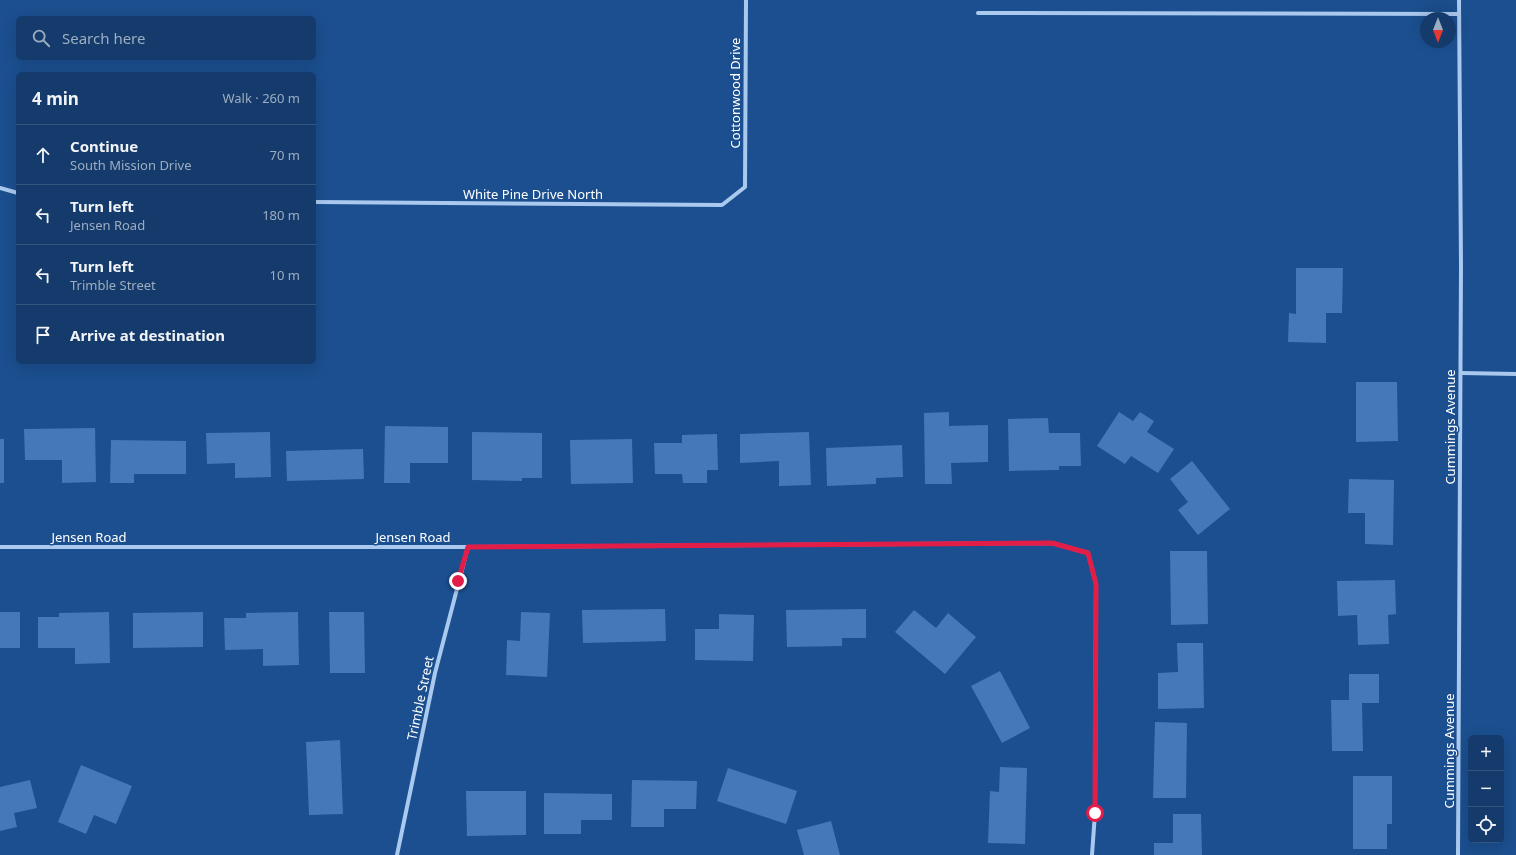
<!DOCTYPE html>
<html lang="en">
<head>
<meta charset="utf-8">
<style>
  body { margin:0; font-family:"Noto Sans",sans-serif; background:#214673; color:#f1f3f6 }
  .controls { position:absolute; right:12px; bottom:12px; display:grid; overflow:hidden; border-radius:6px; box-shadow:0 4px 16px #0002 }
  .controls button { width:36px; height:36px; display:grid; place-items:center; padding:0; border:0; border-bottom:1px solid #33557e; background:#143b6b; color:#f1f3f6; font:20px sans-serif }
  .compass { position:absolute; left:1420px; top:12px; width:36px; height:36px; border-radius:50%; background:#143b6b; box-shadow:0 4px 16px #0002; rotate:180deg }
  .stop { position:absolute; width:12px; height:12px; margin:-9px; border:3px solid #e11d48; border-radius:50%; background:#fff }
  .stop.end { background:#e11d48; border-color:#fff; box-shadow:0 1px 4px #0008 }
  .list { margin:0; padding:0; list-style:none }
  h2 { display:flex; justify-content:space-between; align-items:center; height:52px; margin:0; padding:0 16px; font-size:17px }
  h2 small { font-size:13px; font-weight:400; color:#9dadc1 }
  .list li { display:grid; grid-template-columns:26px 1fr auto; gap:12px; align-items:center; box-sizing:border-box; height:60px; padding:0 16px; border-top:1px solid #33557e }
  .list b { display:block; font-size:15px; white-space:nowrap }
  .list p { margin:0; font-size:13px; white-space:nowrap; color:#9dadc1 }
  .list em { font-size:13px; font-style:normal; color:#9dadc1 }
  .icon { flex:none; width:22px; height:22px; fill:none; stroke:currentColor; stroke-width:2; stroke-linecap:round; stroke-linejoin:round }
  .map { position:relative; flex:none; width:1516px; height:855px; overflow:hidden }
  .search { position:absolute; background:#143b6b; box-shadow:0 4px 16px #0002; left:16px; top:16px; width:300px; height:44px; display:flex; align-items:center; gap:10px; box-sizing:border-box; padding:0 14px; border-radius:6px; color:#9dadc1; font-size:15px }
  .panel { position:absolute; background:#143b6b; box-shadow:0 4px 16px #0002; left:16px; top:72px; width:300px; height:292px; border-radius:6px }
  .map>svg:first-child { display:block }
</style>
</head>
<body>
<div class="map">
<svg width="1516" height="855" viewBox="0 0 1516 855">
  <rect width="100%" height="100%" fill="#1b4f8f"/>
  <g fill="#4478b7">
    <path d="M1296,268h47l-1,45h-16v30l-38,-1 1,-29 7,1z"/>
    <path d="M1356,382h41l1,59 -42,1z"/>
    <path d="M949,412v14l39,-1v37l-37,1 1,21h-27l-1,-71z"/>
    <path d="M1119,412l14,9 7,-9 14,9 -7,11 27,17 -16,24 -27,-17 -6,8 -28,-18z"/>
    <path d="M1048,418l1,15h31l1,33h-22v4l-50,1 -1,-52z"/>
    <path d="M385,426l63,1v36h-38v20h-26z"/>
    <path d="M95,428l1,54 -34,1v-23h-37l-1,-31z"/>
    <path d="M270,432l1,45 -36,1v-15l-28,1 -1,-31z"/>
    <path d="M472,432l70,1v45h-20v3l-50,-1z"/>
    <path d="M809,432l2,53 -32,1v-25l-39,2v-29z"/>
    <path d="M717,434l1,36h-11v13h-24l-1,-9h-27l-1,-31h28v-8z"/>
    <rect x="0" y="439" width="4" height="44"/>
    <path d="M632,439l1,44 -62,1 -1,-44z"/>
    <path d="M111,440l75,1v33h-52v9h-24z"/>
    <path d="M902,445l1,32 -27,1v6l-49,2 -1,-38z"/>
    <path d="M363,449l1,30 -77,2 -1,-30z"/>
    <path d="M1192,461l38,48 -32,26 -20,-25 10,-8 -18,-23z"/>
    <path d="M1349,479l45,1 -1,65 -28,-1v-31h-17z"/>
    <path d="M1170,551h37l1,73 -37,1z"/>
    <path d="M1395,580l1,34 -8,1 1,29 -31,1 -1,-30 -19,1 -1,-35z"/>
    <path d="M665,609l1,32 -83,2 -1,-33z"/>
    <path d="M866,609v29h-24v8l-55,1 -1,-37z"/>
    <path d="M914,610l22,18 12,-15 28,24 -31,37 -50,-42z"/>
    <rect x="0" y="612" width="20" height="36"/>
    <path d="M109,612l1,51 -35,1v-16h-37v-31h21v-4z"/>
    <path d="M203,612v35l-70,1v-35z"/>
    <path d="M298,612l1,53 -36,1v-17l-38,1 -1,-32h22v-5z"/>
    <path d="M329,612h35l1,61h-35z"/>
    <path d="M521,612l29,1 -3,64 -41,-2 1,-35 13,1z"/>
    <path d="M719,614l35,1 -1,46 -58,-1v-31h24z"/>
    <path d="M1177,643h26l1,65 -46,1v-36l20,-1z"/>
    <path d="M1000,671l30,57 -28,15 -31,-57z"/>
    <path d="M1349,674h30v29h-17l1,48h-31l-1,-51h18z"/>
    <path d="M1155,722l32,1 -1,75h-33z"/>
    <path d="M340,740l3,74 -34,1 -3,-73z"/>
    <path d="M81,765l51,21 -16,38 -22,-9 -8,19 -28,-12z"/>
    <path d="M1000,767l27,1 -2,76 -37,-1 2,-52 9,1z"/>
    <path d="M728,768l69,23 -11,33 -69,-23z"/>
    <path d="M1353,776h39v48h-5v25h-34z"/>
    <path d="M30,780l7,28 -23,5 3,14 -17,4v-44z"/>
    <path d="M632,780l65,1 -1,28h-32v18h-33z"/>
    <path d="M466,791h60v44l-59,1z"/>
    <path d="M544,793l68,1v26h-31v14h-37z"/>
    <path d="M1173,814h28l1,41h-48v-12h19z"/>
    <path d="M831,821l9,34h-36l-7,-25z"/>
  </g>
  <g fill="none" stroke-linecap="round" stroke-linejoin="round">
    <g stroke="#a9c9ee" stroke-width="4">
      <path d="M978,13l481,1"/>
      <path d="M0,188l18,5"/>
      <path d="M314,202l408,3 23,-18 1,-187"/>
      <path d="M1461,373l55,1"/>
      <path d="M0,547h468l584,-4 36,10 8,31 -1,229 -3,42"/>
      <path d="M397,855l38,-182 33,-126"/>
      <path d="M1458,855l3,-589 -2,-266"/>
    </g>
  </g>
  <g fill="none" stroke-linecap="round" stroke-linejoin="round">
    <path stroke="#e11d48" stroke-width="5" d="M458,581l10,-34 584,-4 36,10 8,31 -1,229"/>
  </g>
  <g text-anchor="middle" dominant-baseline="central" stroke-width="3" stroke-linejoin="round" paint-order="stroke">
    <g font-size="13" fill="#fff" stroke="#1b4f8f">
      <text transform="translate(735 93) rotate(-90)">Cottonwood Drive</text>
      <text x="533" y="194">White Pine Drive North</text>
      <text transform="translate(1450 427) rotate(-90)">Cummings Avenue</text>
      <text x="89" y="537">Jensen Road</text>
      <text x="413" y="537">Jensen Road</text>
      <text transform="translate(420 698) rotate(-78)">Trimble Street</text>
      <text transform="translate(1449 751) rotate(-90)">Cummings Avenue</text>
    </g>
  </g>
</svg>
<div class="controls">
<button>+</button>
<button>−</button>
<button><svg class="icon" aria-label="locate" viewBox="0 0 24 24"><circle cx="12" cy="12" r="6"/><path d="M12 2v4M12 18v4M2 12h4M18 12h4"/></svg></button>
</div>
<svg class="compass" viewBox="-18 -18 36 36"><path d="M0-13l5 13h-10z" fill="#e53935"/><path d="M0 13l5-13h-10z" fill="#9dadc1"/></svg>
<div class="stop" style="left:1095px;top:813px"></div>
<div class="stop end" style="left:458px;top:581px"></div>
<div class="search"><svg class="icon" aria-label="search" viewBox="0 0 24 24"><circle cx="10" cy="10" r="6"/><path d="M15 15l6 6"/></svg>Search here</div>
<section class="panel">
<h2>4 min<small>Walk · 260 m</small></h2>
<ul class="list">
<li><svg class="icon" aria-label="ahead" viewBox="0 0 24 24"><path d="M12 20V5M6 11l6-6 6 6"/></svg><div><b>Continue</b><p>South Mission Drive</p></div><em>70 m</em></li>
<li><svg class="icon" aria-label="left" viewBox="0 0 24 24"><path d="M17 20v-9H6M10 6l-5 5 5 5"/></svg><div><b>Turn left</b><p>Jensen Road</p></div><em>180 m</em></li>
<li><svg class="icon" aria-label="left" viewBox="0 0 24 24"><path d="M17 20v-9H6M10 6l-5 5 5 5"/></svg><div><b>Turn left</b><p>Trimble Street</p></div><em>10 m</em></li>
<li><svg class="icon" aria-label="arrive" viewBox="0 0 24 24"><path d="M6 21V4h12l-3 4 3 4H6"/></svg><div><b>Arrive at destination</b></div></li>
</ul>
</section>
</div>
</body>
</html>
